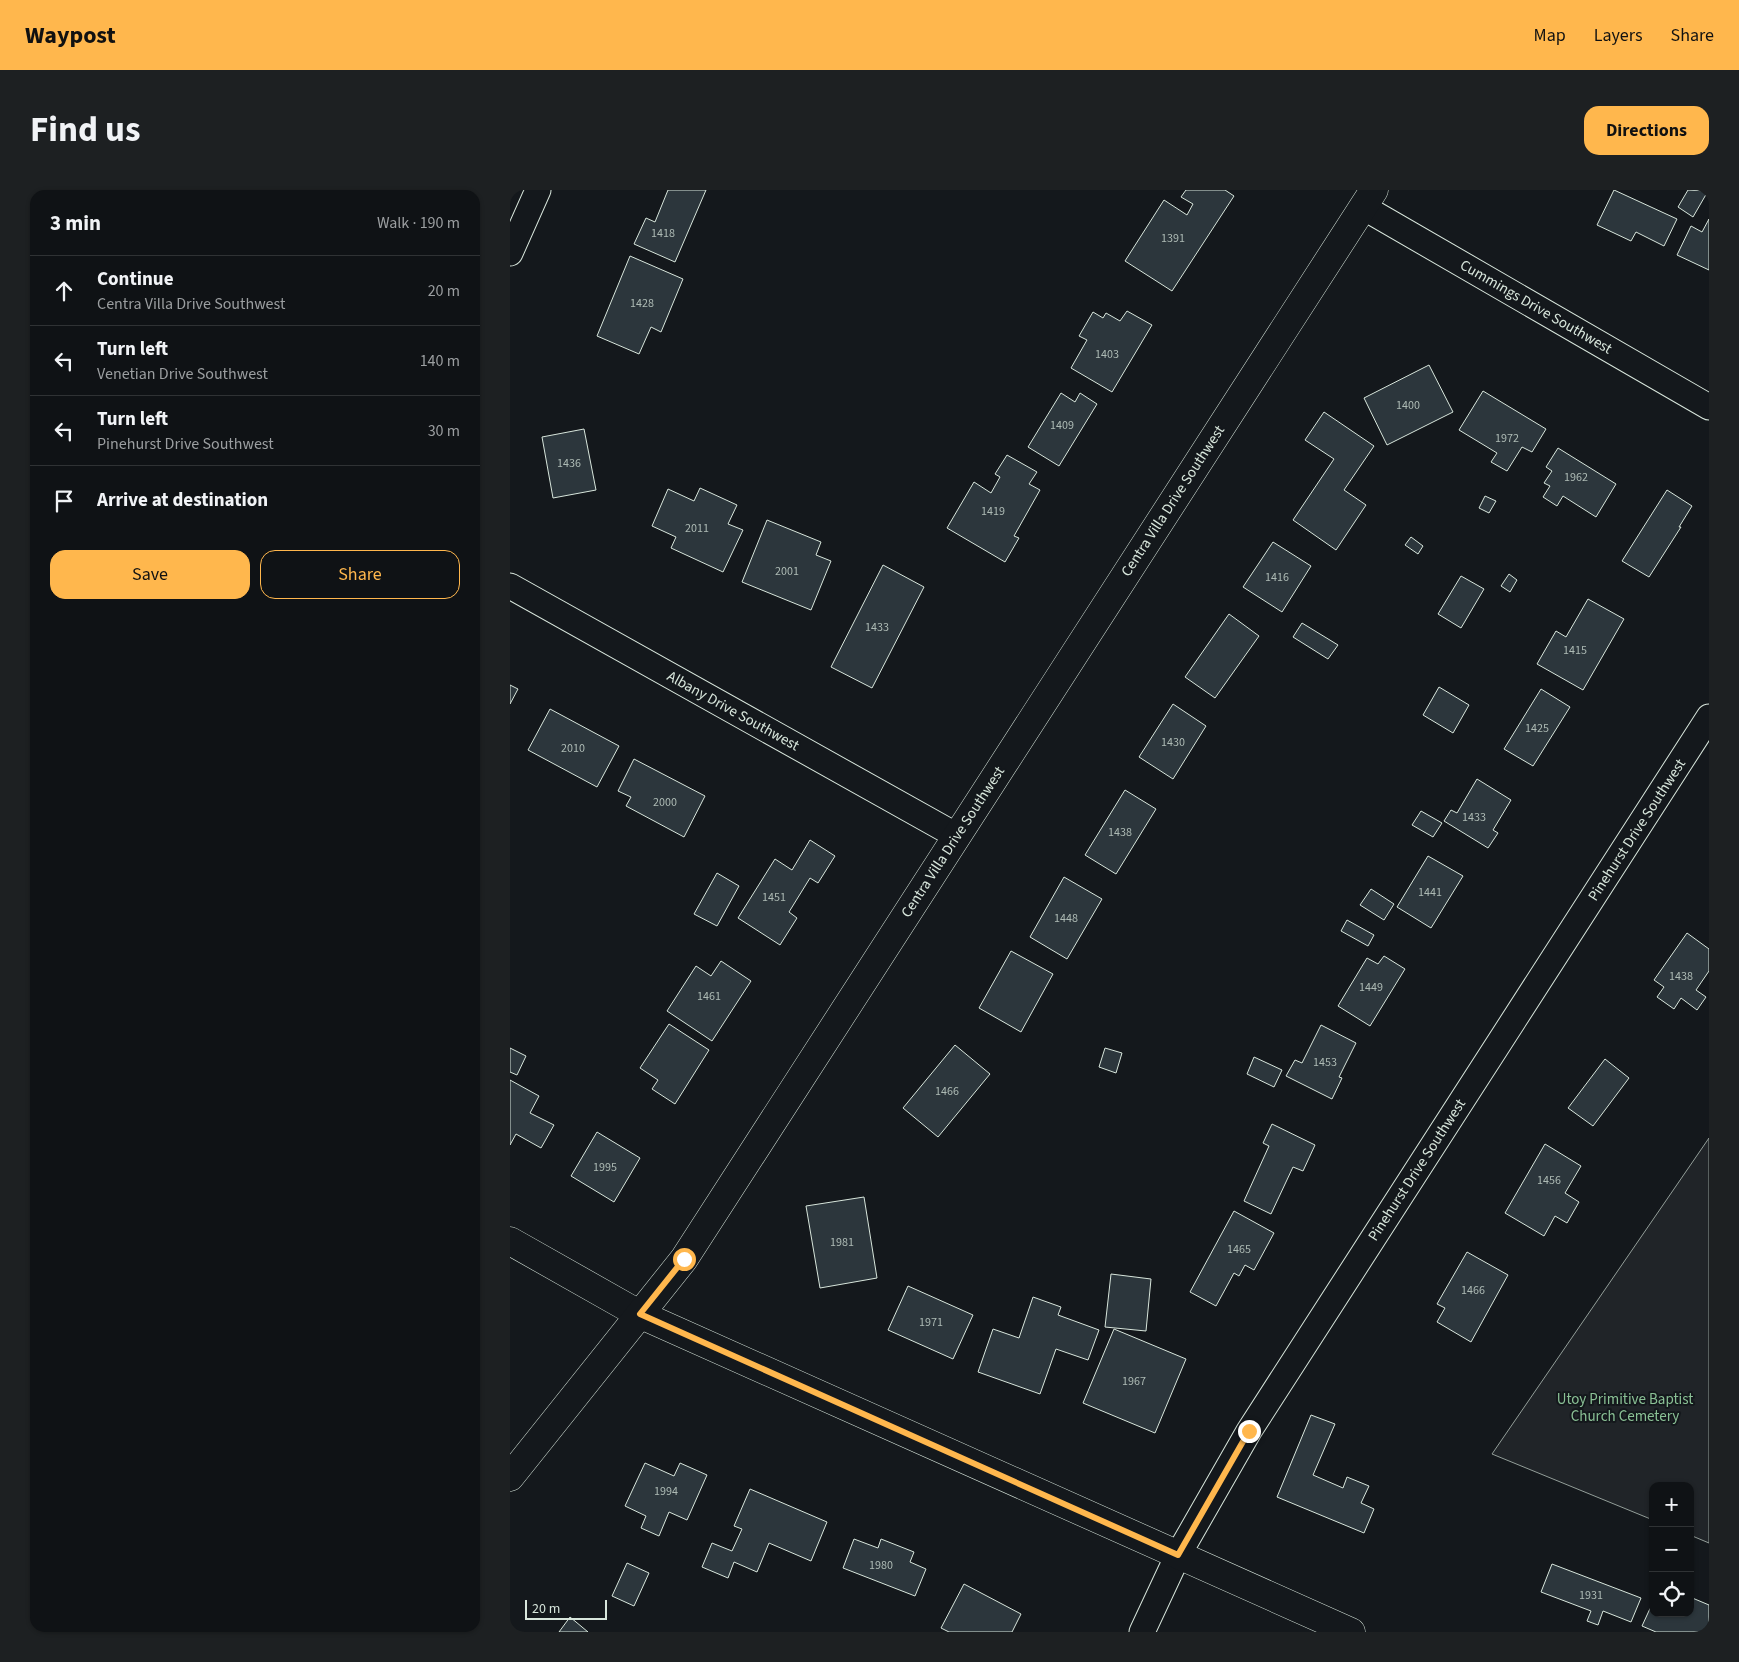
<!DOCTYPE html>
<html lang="en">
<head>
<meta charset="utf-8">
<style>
  body { margin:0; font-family:"Source Sans 3",sans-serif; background:#1d2022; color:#f1f3f6 }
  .controls { position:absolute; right:15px; bottom:15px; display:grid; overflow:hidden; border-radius:10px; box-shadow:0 1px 4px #0004 }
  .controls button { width:45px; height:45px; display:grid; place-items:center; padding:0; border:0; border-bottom:1px solid #2f3234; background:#0f1215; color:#f1f3f6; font:25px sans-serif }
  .scale { position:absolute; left:15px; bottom:12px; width:82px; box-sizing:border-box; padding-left:5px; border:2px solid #d8e6dc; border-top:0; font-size:14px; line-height:18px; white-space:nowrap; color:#d8e6dc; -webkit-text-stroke:4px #14181c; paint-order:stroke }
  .stop { position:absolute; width:15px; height:15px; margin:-11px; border:4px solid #ffb74d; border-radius:50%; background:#fff }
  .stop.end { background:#ffb74d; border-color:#fff; box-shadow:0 1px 5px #0008 }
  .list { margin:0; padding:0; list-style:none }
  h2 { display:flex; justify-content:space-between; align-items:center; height:65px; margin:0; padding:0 20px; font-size:21px }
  h2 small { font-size:16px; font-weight:400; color:#9b9ea0 }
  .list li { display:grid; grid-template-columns:32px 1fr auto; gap:15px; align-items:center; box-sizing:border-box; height:70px; padding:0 20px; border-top:1px solid #2f3234 }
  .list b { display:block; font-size:19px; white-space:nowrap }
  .list p { margin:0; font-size:16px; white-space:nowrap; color:#9b9ea0 }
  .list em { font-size:16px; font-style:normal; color:#9b9ea0 }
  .actions { display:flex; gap:10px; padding:15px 20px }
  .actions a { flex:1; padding:11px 0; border:1px solid #ffb74d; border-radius:15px; text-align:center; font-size:18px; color:#ffb74d }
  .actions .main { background:#ffb74d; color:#111 }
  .icon { flex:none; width:28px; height:28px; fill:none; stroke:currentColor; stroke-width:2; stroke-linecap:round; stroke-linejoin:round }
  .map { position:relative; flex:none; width:1199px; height:1442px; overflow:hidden; border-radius:15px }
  header { display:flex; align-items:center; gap:30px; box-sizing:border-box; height:70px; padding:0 25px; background:#ffb74d; color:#111 }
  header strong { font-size:24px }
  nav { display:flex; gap:28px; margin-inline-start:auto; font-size:18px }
  .intro { display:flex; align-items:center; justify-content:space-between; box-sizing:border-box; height:120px; padding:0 30px }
  h1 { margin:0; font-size:35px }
  .button { padding:12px 22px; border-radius:15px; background:#ffb74d; color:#111; font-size:18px; font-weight:700 }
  main { display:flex; gap:30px; padding:0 30px }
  aside { flex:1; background:#0f1215; border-radius:15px; box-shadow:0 1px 4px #0004 }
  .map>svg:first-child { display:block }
</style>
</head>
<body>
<header>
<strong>Waypost</strong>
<nav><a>Map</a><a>Layers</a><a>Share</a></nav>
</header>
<div class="intro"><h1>Find us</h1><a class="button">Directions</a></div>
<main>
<aside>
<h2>3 min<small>Walk · 190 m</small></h2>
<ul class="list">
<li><svg class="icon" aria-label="ahead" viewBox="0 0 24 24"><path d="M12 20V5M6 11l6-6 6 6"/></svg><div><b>Continue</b><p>Centra Villa Drive Southwest</p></div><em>20 m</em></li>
<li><svg class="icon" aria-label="left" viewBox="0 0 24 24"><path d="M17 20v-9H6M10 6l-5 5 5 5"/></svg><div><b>Turn left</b><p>Venetian Drive Southwest</p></div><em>140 m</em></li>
<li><svg class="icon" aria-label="left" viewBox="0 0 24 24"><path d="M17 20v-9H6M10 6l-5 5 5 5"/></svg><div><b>Turn left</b><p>Pinehurst Drive Southwest</p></div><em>30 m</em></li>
<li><svg class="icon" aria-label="arrive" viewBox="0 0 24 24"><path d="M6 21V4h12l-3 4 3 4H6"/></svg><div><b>Arrive at destination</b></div></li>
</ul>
<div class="actions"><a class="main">Save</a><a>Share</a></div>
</aside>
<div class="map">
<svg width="1199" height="1442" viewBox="0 0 1199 1442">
  <rect width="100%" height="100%" fill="#14181c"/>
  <path fill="#202428" stroke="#939e99" d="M1199,948v405l-19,-8v-49h-37v34l-161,-66z"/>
  <g fill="#2c363c" stroke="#d8e6dc">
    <path d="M158,0h38l-31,72 -41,-18 12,-26 9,4z"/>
    <path d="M676,0h39l9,6 -62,95 -47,-30 39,-61 23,15 6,-11 -12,-7z"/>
    <path d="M1104,0l63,29 -13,27 -28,-14 -5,9 -34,-16z"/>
    <path d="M1178,0l20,1 -15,26 -15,-10z"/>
    <path d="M1199,29v51l-32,-15 14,-29 11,6z"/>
    <path d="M120,66l53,23 -22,53 -10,-5 -12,27 -42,-18z"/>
    <path d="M617,121l25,14 -40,67 -41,-24 16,-28 -8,-4 14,-24 10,6 3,-5 14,8z"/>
    <path d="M919,175l24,47 -66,33 -23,-47z"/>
    <path d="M973,201l63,38 -14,23 -10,-5 -15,24 -16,-9 6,-9 -38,-23z"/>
    <path d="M551,203l14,9 5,-9 17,11 -38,62 -31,-19z"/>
    <path d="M814,222l50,34 -30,44 22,15 -30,45 -43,-30 41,-61 -29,-19z"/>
    <path d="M74,239l12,61 -43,8 -11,-61z"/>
    <path d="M1048,258l58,36 -20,33 -33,-21 -6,10 -14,-9 7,-11 -6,-3 8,-12 -6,-4z"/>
    <path d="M497,265l30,17 -8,12 11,6 -26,46 5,2 -14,24 -58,-34 27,-46 17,11 9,-16 -5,-3z"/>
    <path d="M190,298l37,17 -9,19 15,6 -20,42 -52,-24 5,-11 -24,-11 16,-37 26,12z"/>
    <path d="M1157,300l25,16 -13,21h2l-32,50 -27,-16z"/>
    <path d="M975,306l11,5 -7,12 -10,-5z"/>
    <path d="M257,330l54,22 -5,13 15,6 -20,49 -69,-28z"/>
    <path d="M901,347l12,9 -5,8 -13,-9z"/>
    <path d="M763,352l38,24 -29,46 -39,-25z"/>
    <path d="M373,375l41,22 -52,101 -41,-21z"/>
    <path d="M999,384l8,6 -7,12 -9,-6z"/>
    <path d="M951,386l23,13 -23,39 -23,-14z"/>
    <path d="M1078,409l36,20 -41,71 -46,-26 19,-33 10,6z"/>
    <path d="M719,424l30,22 -44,62 -30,-21z"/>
    <path d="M792,433l36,22 -10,14 -35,-22z"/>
    <path d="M0,495l8,4 -8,15z"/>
    <path d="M929,497l30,18 -16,28 -30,-18z"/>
    <path d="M1031,499l29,18 -37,59 -29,-17z"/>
    <path d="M663,514l33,22 -33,53 -34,-22z"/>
    <path d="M40,519l69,37 -22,41 -69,-37z"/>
    <path d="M124,569l71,37 -21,41 -58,-31 5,-9 -13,-6z"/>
    <path d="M967,589l34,21 -18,30 5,3 -10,15 -44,-27 7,-11 6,3z"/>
    <path d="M615,600l31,19 -40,65 -31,-19z"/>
    <path d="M911,621l21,12 -9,14 -21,-12z"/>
    <path d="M300,650l25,16 -17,27 -8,-5 -21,34 8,6 -17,27 -42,-27 37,-59 17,11z"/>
    <path d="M918,666l35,20 -32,52 -34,-21z"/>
    <path d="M207,683l22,13 -22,40 -23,-12z"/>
    <path d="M554,687l38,22 -35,60 -37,-22z"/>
    <path d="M861,699l23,15 -10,16 -24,-15z"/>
    <path d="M837,730l27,15 -6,11 -27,-15z"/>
    <path d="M1177,743l22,16v22l-13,19 10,7 -9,13 -16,-12 -7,11 -17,-12 7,-10 -10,-7z"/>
    <path d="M501,761l42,23 -32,58 -42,-24z"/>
    <path d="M874,766l21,13 -35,57 -32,-20 29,-48 11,6z"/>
    <path d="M211,771l30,20 -39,60 -45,-30 29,-45 15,10z"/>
    <path d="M159,834l40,26 -34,54 -23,-15 6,-9 -18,-12z"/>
    <path d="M811,835l35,18 -17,34 3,1 -10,21 -46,-23 9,-16 7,3z"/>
    <path d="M445,855l35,29 -52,63 -35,-29z"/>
    <path d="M0,858l16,8 -9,19 -7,-3z"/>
    <path d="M595,858l17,5 -6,20 -17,-6z"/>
    <path d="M744,867l28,13 -8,17 -27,-13z"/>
    <path d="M1095,869l24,19 -36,48 -25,-18z"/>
    <path d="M0,890l29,16 -9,17 24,12 -13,23 -25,-14 -6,11z"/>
    <path d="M762,934l43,21 -12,26 -10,-4 -22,47 -27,-13 25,-55 -6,-3z"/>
    <path d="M87,942l43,26 -26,44 -43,-26z"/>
    <path d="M1035,954l36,22 -16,27 14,9 -12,21 -12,-7 -11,20 -39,-23z"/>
    <path d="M354,1007l13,81 -57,10 -14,-82z"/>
    <path d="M724,1021l40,22 -20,37 -9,-5 -6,11 -5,-3 -18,33 -26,-14z"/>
    <path d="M957,1062l41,23 -37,67 -34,-20 8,-14 -8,-4z"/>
    <path d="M601,1084l40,5 -5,52 -41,-4z"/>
    <path d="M398,1096l65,29 -20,44 -65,-29z"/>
    <path d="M523,1107l28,10 -3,8 41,15 -11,30 -32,-11 -16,45 -62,-22 15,-43 26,9z"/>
    <path d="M604,1139l72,30 -31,74 -72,-30z"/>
    <path d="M801,1225l24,9 -22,51 30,13 4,-11 22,9 -8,17 13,6 -10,24 -87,-36z"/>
    <path d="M135,1273l29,13 6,-13 27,12 -20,45 -18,-8 -10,24 -18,-8 5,-12 -21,-10z"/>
    <path d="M240,1299l77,33 -16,39 -42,-18 -12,29 -23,-10 -6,16 -26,-11 10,-24 20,8 10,-22 -8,-3z"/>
    <path d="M344,1349l24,9 3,-9 33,13 -4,10 16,7 -11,27 -72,-28z"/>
    <path d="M117,1373l22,10 -15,33 -22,-10z"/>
    <path d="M1042,1374l89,34 -10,24 -28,-11 -5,14 -11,-4 4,-10 -50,-19z"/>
    <path d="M454,1394l57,30 -9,18h-63l-8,-4z"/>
    <path d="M1180,1407l19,8v27h-53l-14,-6 11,-24v11h37z"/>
    <path d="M60,1427l18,15h-29z"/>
  </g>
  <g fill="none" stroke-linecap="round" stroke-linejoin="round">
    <defs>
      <g id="street">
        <path d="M853,17l346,200"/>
        <path d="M0,63l28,-63"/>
        <path d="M0,396l447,250"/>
        <path d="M632,1442l36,-77 71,-124 460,-714"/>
      </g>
      <g id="secondary">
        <path d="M0,1051l129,73 712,318"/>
        <path d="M0,1287l174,-218 690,-1069"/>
      </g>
    </defs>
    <use href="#street" stroke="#d8e6dc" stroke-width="27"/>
    <use href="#secondary" stroke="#d8e6dc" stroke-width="29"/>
    <use href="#street" stroke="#14181c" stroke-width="25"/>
    <use href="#secondary" stroke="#14181c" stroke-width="28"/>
  </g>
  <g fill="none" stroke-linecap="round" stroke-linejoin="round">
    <path stroke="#ffb74d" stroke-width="6" d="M174,1069l-44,55 538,241 71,-124"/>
  </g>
  <g text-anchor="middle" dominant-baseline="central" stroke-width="4" stroke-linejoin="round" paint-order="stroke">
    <g font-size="12" fill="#adbab4">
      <text x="153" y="43">1418</text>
      <text x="663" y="48">1391</text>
      <text x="132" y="113">1428</text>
      <text x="597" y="164">1403</text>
      <text x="898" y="215">1400</text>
      <text x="552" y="235">1409</text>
      <text x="997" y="248">1972</text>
      <text x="59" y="273">1436</text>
      <text x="1066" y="287">1962</text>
      <text x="483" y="321">1419</text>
      <text x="187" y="338">2011</text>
      <text x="277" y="381">2001</text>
      <text x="767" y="387">1416</text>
      <text x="367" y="437">1433</text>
      <text x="1065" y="460">1415</text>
      <text x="1027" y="538">1425</text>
      <text x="663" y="552">1430</text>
      <text x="63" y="558">2010</text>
      <text x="155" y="612">2000</text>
      <text x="964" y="627">1433</text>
      <text x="610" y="642">1438</text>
      <text x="920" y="702">1441</text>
      <text x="264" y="707">1451</text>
      <text x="556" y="728">1448</text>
      <text x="1171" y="786">1438</text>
      <text x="861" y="797">1449</text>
      <text x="199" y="806">1461</text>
      <text x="815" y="872">1453</text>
      <text x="437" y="901">1466</text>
      <text x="95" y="977">1995</text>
      <text x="1039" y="990">1456</text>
      <text x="332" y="1052">1981</text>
      <text x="729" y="1059">1465</text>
      <text x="963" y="1100">1466</text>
      <text x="421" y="1132">1971</text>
      <text x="624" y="1191">1967</text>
      <text x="156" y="1301">1994</text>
      <text x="371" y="1375">1980</text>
      <text x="1081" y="1405">1931</text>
    </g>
    <g font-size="15" fill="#d8e6dc" stroke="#14181c">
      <text transform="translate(1026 117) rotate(30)">Cummings Drive Southwest</text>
      <text transform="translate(663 311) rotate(-57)">Centra Villa Drive Southwest</text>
      <text transform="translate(223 521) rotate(29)">Albany Drive Southwest</text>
      <text transform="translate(1127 640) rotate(-57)">Pinehurst Drive Southwest</text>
      <text transform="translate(443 652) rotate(-57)">Centra Villa Drive Southwest</text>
      <text transform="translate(907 980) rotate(-57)">Pinehurst Drive Southwest</text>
    </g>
    <g font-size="15" fill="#8ac095" stroke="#14181c">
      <text x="1115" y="1209">Utoy Primitive Baptist<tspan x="1115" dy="17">Church Cemetery</tspan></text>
    </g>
  </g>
</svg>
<div class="controls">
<button>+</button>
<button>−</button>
<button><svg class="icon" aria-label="locate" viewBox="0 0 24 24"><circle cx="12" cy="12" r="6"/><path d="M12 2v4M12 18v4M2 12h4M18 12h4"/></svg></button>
</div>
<div class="scale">20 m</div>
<div class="stop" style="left:174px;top:1069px"></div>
<div class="stop end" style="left:739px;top:1241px"></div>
</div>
</main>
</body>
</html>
